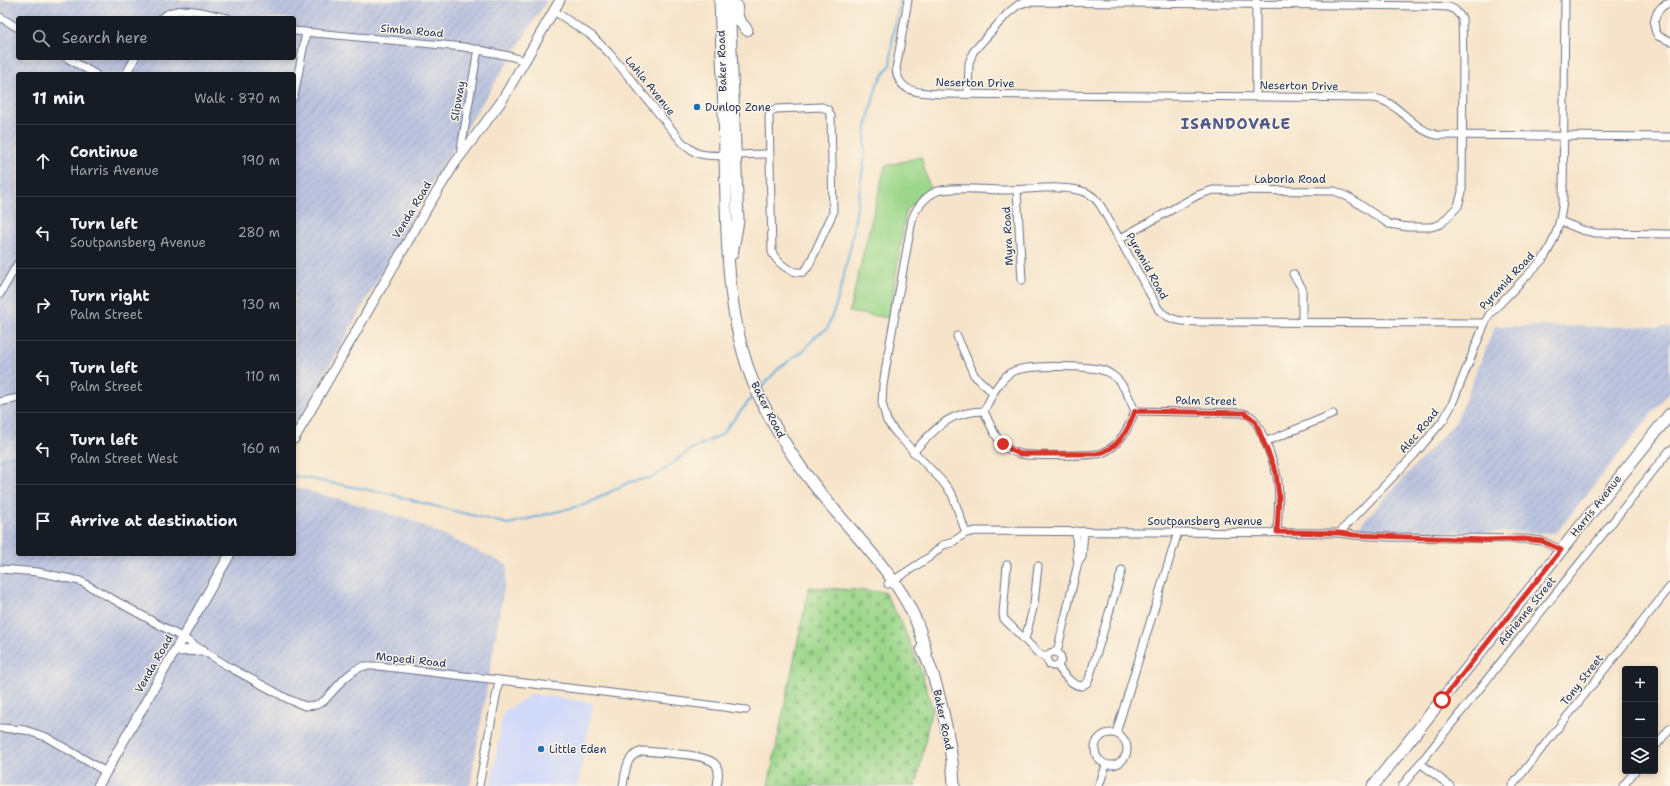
<!DOCTYPE html>
<html lang="en">
<head>
<meta charset="utf-8">
<style>
  body { margin:0; font-family:"Shantell Sans",sans-serif; background:#20242c; color:#f1f3f6 }
  .controls { position:absolute; right:12px; bottom:12px; display:grid; overflow:hidden; border-radius:4px; box-shadow:0 2px 6px #0003 }
  .controls button { width:36px; height:36px; display:grid; place-items:center; padding:0; border:0; border-bottom:1px solid #363941; background:#171b24; color:#f1f3f6; font:20px sans-serif }
  .stop { position:absolute; width:12px; height:12px; margin:-9px; border:3px solid #d93025; border-radius:50%; background:#fff }
  .stop.end { background:#d93025; border-color:#fff; box-shadow:0 1px 4px #0008 }
  .list { margin:0; padding:0; list-style:none }
  h2 { display:flex; justify-content:space-between; align-items:center; height:52px; margin:0; padding:0 16px; font-size:17px }
  h2 small { font-size:13px; font-weight:400; color:#9ea1a6 }
  .list li { display:grid; grid-template-columns:26px 1fr auto; gap:12px; align-items:center; box-sizing:border-box; height:72px; padding:0 16px; border-top:1px solid #363941 }
  .list b { display:block; font-size:15px; white-space:nowrap }
  .list p { margin:0; font-size:13px; white-space:nowrap; color:#9ea1a6 }
  .list em { font-size:13px; font-style:normal; color:#9ea1a6 }
  .icon { flex:none; width:22px; height:22px; fill:none; stroke:currentColor; stroke-width:2; stroke-linecap:round; stroke-linejoin:round }
  .map { position:relative; flex:none; width:1670px; height:786px; overflow:hidden }
  .search { position:absolute; background:#171b24; box-shadow:0 2px 6px #0003; left:16px; top:16px; width:280px; height:44px; display:flex; align-items:center; gap:10px; box-sizing:border-box; padding:0 14px; border-radius:4px; color:#9ea1a6; font-size:15px }
  .panel { position:absolute; background:#171b24; box-shadow:0 2px 6px #0003; left:16px; top:72px; width:280px; height:484px; border-radius:4px }
  .map>svg:first-child { display:block }
</style>
</head>
<body>
<div class="map">
<svg width="1670" height="786" viewBox="0 0 1670 786">
  <defs>
    <pattern id="industrial-furrows" width="10" height="10" patternUnits="userSpaceOnUse"><rect width="10" height="10" fill="#bbc3de"/><path d="M-1 1l2-2M0 10L10 0M9 11l2-2" fill="none" stroke="#a0a8c1"/></pattern>
    <pattern id="cemetery-stones" width="16" height="16" patternUnits="userSpaceOnUse"><rect width="16" height="16" fill="#9bd68a"/><path d="M2 7V4a2 2 0 0 1 4 0v3zM10 15v-3a2 2 0 0 1 4 0v3z" fill="#85b87a"/></pattern>
  </defs>
  <rect width="100%" height="100%" fill="#fcf5e5"/>
  <filter id="ink" filterUnits="userSpaceOnUse"><feTurbulence type="fractalNoise" baseFrequency=".025" numOctaves="2"/><feDisplacementMap in="SourceGraphic" scale="8" xChannelSelector="R" yChannelSelector="G"/><feConvolveMatrix kernelMatrix="1 2 1 2 8 2 1 2 1" color-interpolation-filters="sRGB"/></filter>
  <filter id="wash" filterUnits="userSpaceOnUse"><feTurbulence type="fractalNoise" baseFrequency=".012" numOctaves="4" result="noise"/><feDisplacementMap in="SourceGraphic" scale="16" xChannelSelector="R" yChannelSelector="G"/><feGaussianBlur stdDeviation="0.9" result="paint"/><feColorMatrix in="noise" values="0 0 0 0 0 0 0 0 0 0 0 0 0 0 0 0 0 1.4 0 .05"/><feComposite in="paint" operator="in"/></filter>
  <g filter="url(#wash)">
    <rect width="100%" height="100%" fill="#f6e4ca"/>
    <path fill="#d1d9f9" d="M532,694l61,9 -15,83h-87l12,-74z"/>
    <g fill="url(#industrial-furrows)" fill-rule="evenodd">
      <path d="M0,0h547l-122,194 -131,236v-356h-276v480h276v-67l112,31 102,47 -38,221h-470zM18,18h276v40h-276z"/>
      <path d="M1495,326l175,1v64l-114,142 -202,-2 102,-109z"/>
    </g>
    <path fill="url(#cemetery-stones)" stroke="#5b8274" d="M809,587l75,5 17,29 20,50 11,36 -16,79h-148z"/>
    <path fill="#9bd68a" stroke="#5b8274" d="M921,157l9,31 -24,23 -17,107 -40,-6 36,-146z"/>
    <g fill="none" stroke-linecap="round" stroke-linejoin="round">
      <g stroke="#64addc" stroke-width="2">
        <path d="M761,388l18,-20 24,-17 14,-16 10,-6 10,-27 14,-57 13,-84 2,-33 11,-44 13,-19 3,-31 7,-34"/>
        <path d="M0,461l10,-5 8,-1"/>
        <path d="M294,476l96,18 32,9 86,21 79,-20 42,-22 25,-5 36,-27 31,-15 34,-41"/>
      </g>
    </g>
  </g>
  <g filter="url(#ink)">
    <g fill="none" stroke-linecap="round" stroke-linejoin="round">
      <defs>
        <g id="minor">
          <path d="M908,0l-12,69c3,25 23,23 43,25l433,4c27,2 39,32 65,37l233,2"/>
          <path d="M1670,3c-14,3 -20,21 -12,33l12,5"/>
          <path d="M554,11l38,25 18,18 72,88c5,4 9,8 15,11 16,6 54,0 72,1"/>
          <path d="M0,17l18,11"/>
          <path d="M161,18c19,-15 45,-4 67,0"/>
          <path d="M294,31l170,16 45,9 17,5"/>
          <path d="M67,58l28,16"/>
          <path d="M126,74l9,-16"/>
          <path d="M968,94l1,-31 4,-11 35,-39 10,-8 8,-3 403,4 20,1 6,3 7,8 1,42 -1,132 -4,14 -17,18 -10,3h-23l-19,-3 -39,-26 -15,-7 -122,-1 -15,5 -79,44"/>
          <path d="M294,96l12,-63"/>
          <path d="M1256,96v-96"/>
          <path d="M822,107l6,3 3,6 2,97 -25,54 -5,5c-12,2 -26,-9 -31,-20l-3,-137 2,-4 5,-2z"/>
          <path d="M460,155l18,-106"/>
          <path d="M1017,190l5,90"/>
          <path d="M1560,221l22,9 14,3 74,1"/>
          <path d="M1293,274l9,14v34"/>
          <path d="M0,294l18,-31"/>
          <path d="M957,336l17,39 19,18"/>
          <path d="M0,402l18,-4"/>
          <path d="M984,411c6,13 12,30 24,38 4,2 8,4 12,5 10,2 74,2 82,-1 18,-7 27,-26 33,-42"/>
          <path d="M984,411c7,-13 13,-29 26,-38 13,-9 71,-7 88,-4 5,1 10,3 14,6 12,8 17,23 23,36"/>
          <path d="M1135,411l107,2c5,1 10,3 13,8 8,12 21,46 23,61 2,16 0,33 -1,50"/>
          <path d="M1265,442l68,-28"/>
          <path d="M913,452c24,-24 34,-40 71,-41"/>
          <path d="M1076,531l1,26 1,6"/>
          <path d="M966,533l-14,-39 -10,-13 -46,-48 -9,-12 -5,-18 1,-18 5,-31 24,-134c3,-11 13,-23 23,-28 13,-6 54,-2 70,-2 24,0 58,-6 80,2 8,3 13,9 17,16l57,102c12,12 25,11 41,12l285,1 4,-8 54,-56c12,-18 18,-38 20,-59l2,-200"/>
          <path d="M1339,533l75,-78 30,-36 8,-15 33,-81"/>
          <path d="M1007,565l-4,49 1,5 35,35 8,4"/>
          <path d="M0,569l38,3 42,9 103,57 46,29 59,32 17,7 11,-1 8,-4 21,-23 10,-8 9,-4h15c123,15 245,27 367,44"/>
          <path d="M888,584l43,-28 12,-11 8,-2 15,-10 10,-2 363,2 15,2 36,2 134,2 18,2 19,9"/>
          <path d="M1025,640l9,-36 4,-38"/>
          <circle cx="1054" cy="659" r="7"/>
          <path d="M1057,652l21,-89 4,-6 2,-26"/>
          <path d="M1057,665c5,8 15,21 25,21l6,-4 34,-112"/>
          <path d="M0,728l25,2 21,7 60,35"/>
          <circle cx="1111" cy="749" r="16"/>
          <path d="M1116,733l62,-201"/>
          <path d="M1655,747l15,-19"/>
          <path d="M1420,763l30,23"/>
          <path d="M479,786l20,-105"/>
          <path d="M623,786c3,-15 2,-32 21,-35 15,2 64,2 72,14 4,6 2,14 1,21"/>
          <path d="M1099,786l7,-21"/>
          <path d="M1402,786l268,-336"/>
          <path d="M1512,786l158,-199"/>
          <path d="M1623,786l12,-15"/>
        </g>
        <g id="tertiary">
          <path d="M294,439l136,-236 25,-40 46,-61 59,-102"/>
          <path d="M175,651l28,-1"/>
          <path d="M98,786l132,-232"/>
        </g>
        <g id="secondary">
          <path d="M720,0c2,51 4,102 5,154 2,83 -1,172 37,248 16,33 37,65 60,93 38,48 94,96 104,160"/>
          <path d="M729,0l9,221 -6,33"/>
          <path d="M736,5l2,14 9,11"/>
          <path d="M922,649c8,13 12,29 16,43 8,31 15,62 16,94"/>
          <path d="M1373,786l297,-372"/>
        </g>
      </defs>
      <use href="#minor" stroke="#686e84" stroke-width="9"/>
      <use href="#tertiary" stroke="#686e84" stroke-width="11"/>
      <use href="#secondary" stroke="#686e84" stroke-width="13"/>
      <use href="#minor" stroke="#fff" stroke-width="7"/>
      <use href="#tertiary" stroke="#fff" stroke-width="9"/>
      <use href="#secondary" stroke="#fff" stroke-width="11"/>
    </g>
  </g>
  <g fill="none" stroke-linecap="round" stroke-linejoin="round" filter="url(#ink)">
    <path stroke="#d93025" stroke-width="5" d="M1003,444l5,4 11,6h77c22,-4 32,-24 39,-43l110,2 10,8 21,51 3,24 -2,36 62,1 15,2 130,5 40,-1 18,2 19,9 -119,150"/>
  </g>
  <g fill="#1f6fb2" stroke="#fcf5e5" stroke-width="1.5">
    <circle cx="697" cy="107" r="4"/>
    <circle cx="541" cy="749" r="4"/>
  </g>
  <g text-anchor="middle" dominant-baseline="central" stroke-width="3" stroke-linejoin="round" paint-order="stroke">
    <g font-size="11" fill="#1b2f5e" stroke="#fcf5e5">
      <text transform="translate(412 31) rotate(5)">Simba Road</text>
      <text transform="translate(722 61) rotate(-92)">Baker Road</text>
      <text transform="translate(975 83) rotate(1)">Neserton Drive</text>
      <text transform="translate(650 86) rotate(51)">Lahla Avenue</text>
      <text transform="translate(1299 86) rotate(1)">Neserton Drive</text>
      <text transform="translate(458 101) rotate(-80)">Slipway</text>
      <text x="1290" y="179">Laboria Road</text>
      <text transform="translate(412 210) rotate(-59)">Venda Road</text>
      <text transform="translate(1008 236) rotate(-93)">Myra Road</text>
      <text transform="translate(1147 266) rotate(61)">Pyramid Road</text>
      <text transform="translate(1507 281) rotate(-47)">Pyramid Road</text>
      <text transform="translate(1206 401) rotate(1)">Palm Street</text>
      <text transform="translate(768 410) rotate(63)">Baker Road</text>
      <text transform="translate(1419 431) rotate(-50)">Alec Road</text>
      <text transform="translate(1596 506) rotate(-52)">Harris Avenue</text>
      <text x="1205" y="521">Soutpansberg Avenue</text>
      <text transform="translate(1527 611) rotate(-51)">Adrienne Street</text>
      <text transform="translate(411 660) rotate(6)">Mopedi Road</text>
      <text transform="translate(154 664) rotate(-60)">Venda Road</text>
      <text transform="translate(1582 680) rotate(-52)">Tony Street</text>
      <text transform="translate(943 720) rotate(78)">Baker Road</text>
    </g>
    <g font-size="11" fill="#1b2f5e" stroke="#fcf5e5" text-anchor="start">
      <text x="705" y="107">Dunlop Zone</text>
      <text x="549" y="749">Little Eden</text>
    </g>
    <g font-size="15" font-weight="bold" letter-spacing="1" fill="#50598c" stroke="#fcf5e5">
      <text x="1236" y="124">ISANDOVALE</text>
    </g>
  </g>
</svg>
<div class="controls">
<button>+</button>
<button>−</button>
<button><svg class="icon" aria-label="layers" viewBox="0 0 24 24"><path d="M12 4l9 5-9 5-9-5zM3 14l9 5 9-5"/></svg></button>
</div>
<div class="stop" style="left:1442px;top:700px"></div>
<div class="stop end" style="left:1003px;top:444px"></div>
<div class="search"><svg class="icon" aria-label="search" viewBox="0 0 24 24"><circle cx="10" cy="10" r="6"/><path d="M15 15l6 6"/></svg>Search here</div>
<section class="panel">
<h2>11 min<small>Walk · 870 m</small></h2>
<ul class="list">
<li><svg class="icon" aria-label="ahead" viewBox="0 0 24 24"><path d="M12 20V5M6 11l6-6 6 6"/></svg><div><b>Continue</b><p>Harris Avenue</p></div><em>190 m</em></li>
<li><svg class="icon" aria-label="left" viewBox="0 0 24 24"><path d="M17 20v-9H6M10 6l-5 5 5 5"/></svg><div><b>Turn left</b><p>Soutpansberg Avenue</p></div><em>280 m</em></li>
<li><svg class="icon" aria-label="right" viewBox="0 0 24 24"><path d="M7 20v-9h11M14 6l5 5-5 5"/></svg><div><b>Turn right</b><p>Palm Street</p></div><em>130 m</em></li>
<li><svg class="icon" aria-label="left" viewBox="0 0 24 24"><path d="M17 20v-9H6M10 6l-5 5 5 5"/></svg><div><b>Turn left</b><p>Palm Street</p></div><em>110 m</em></li>
<li><svg class="icon" aria-label="left" viewBox="0 0 24 24"><path d="M17 20v-9H6M10 6l-5 5 5 5"/></svg><div><b>Turn left</b><p>Palm Street West</p></div><em>160 m</em></li>
<li><svg class="icon" aria-label="arrive" viewBox="0 0 24 24"><path d="M6 21V4h12l-3 4 3 4H6"/></svg><div><b>Arrive at destination</b></div></li>
</ul>
</section>
</div>
</body>
</html>
